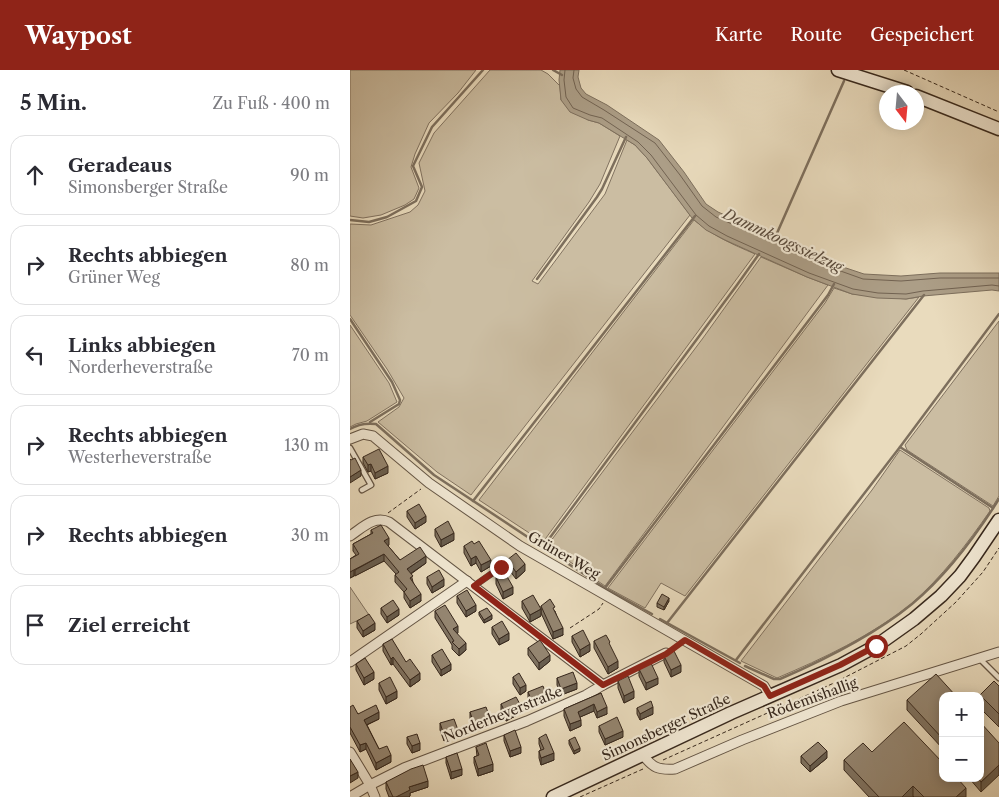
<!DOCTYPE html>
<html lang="de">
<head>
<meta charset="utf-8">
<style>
  body { margin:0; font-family:"Libre Caslon Text",serif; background:#f7f7f7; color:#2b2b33 }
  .controls { position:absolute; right:15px; bottom:15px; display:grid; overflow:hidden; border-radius:10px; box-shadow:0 2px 12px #0003 }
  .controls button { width:45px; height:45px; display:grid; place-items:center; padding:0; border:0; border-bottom:1px solid #e1e1e2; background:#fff; color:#2b2b33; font:25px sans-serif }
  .compass { position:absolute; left:529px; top:15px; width:45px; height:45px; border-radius:50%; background:#fff; box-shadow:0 2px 12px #0003; rotate:164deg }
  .stop { position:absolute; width:15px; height:15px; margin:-11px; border:4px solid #8f2418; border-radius:50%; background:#fff }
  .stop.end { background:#8f2418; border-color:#fff; box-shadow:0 1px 5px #0008 }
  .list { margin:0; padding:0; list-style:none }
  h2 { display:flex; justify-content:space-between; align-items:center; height:65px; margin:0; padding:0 20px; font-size:21px }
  h2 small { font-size:16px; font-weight:400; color:#7c7c81 }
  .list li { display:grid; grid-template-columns:32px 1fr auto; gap:15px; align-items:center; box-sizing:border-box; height:80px; margin:0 10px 10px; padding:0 10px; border:1px solid #e1e1e2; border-radius:15px }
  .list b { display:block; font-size:19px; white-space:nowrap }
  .list p { margin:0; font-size:16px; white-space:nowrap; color:#7c7c81 }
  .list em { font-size:16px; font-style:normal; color:#7c7c81 }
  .icon { flex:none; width:28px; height:28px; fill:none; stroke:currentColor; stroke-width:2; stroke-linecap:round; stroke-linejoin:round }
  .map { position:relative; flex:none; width:649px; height:727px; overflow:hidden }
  header { display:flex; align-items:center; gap:30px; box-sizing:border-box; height:70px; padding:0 25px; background:#8f2418; color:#fff }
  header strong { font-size:24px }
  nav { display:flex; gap:28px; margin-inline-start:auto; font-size:18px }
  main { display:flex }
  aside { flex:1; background:#fff }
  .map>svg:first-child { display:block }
</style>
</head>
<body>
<header>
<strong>Waypost</strong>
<nav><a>Karte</a><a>Route</a><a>Gespeichert</a></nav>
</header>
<main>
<aside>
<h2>5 Min.<small>Zu Fuß · 400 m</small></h2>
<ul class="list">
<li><svg class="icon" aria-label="ahead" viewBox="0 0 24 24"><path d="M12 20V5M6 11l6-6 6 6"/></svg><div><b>Geradeaus</b><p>Simonsberger Straße</p></div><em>90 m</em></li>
<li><svg class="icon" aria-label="right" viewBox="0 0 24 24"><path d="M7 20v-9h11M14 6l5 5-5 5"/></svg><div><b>Rechts abbiegen</b><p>Grüner Weg</p></div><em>80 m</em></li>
<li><svg class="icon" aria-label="left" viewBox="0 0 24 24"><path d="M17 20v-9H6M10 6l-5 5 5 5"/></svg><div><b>Links abbiegen</b><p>Norderheverstraße</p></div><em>70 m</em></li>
<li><svg class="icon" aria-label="right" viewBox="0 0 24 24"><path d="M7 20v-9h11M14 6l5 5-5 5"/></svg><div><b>Rechts abbiegen</b><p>Westerheverstraße</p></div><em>130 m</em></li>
<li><svg class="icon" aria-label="right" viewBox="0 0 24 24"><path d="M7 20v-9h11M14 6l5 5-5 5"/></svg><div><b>Rechts abbiegen</b></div><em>30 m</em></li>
<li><svg class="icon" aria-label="arrive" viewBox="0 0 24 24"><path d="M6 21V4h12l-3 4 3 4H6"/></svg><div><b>Ziel erreicht</b></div></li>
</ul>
</aside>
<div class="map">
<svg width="649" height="727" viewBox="0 0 649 727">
  <rect width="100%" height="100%" fill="#e9dbbd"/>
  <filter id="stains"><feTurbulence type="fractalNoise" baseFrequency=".004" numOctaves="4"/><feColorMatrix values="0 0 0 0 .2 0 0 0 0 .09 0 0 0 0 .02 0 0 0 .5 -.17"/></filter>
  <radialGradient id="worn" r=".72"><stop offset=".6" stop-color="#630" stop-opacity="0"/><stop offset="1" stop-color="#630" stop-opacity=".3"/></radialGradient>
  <g fill="#cbbda2" stroke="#817260">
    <path d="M0,0h126l-18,23 -29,30 -14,31 -4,13 8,21 -5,11 -9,6 -24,10 -18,3 -13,-2z"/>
    <path d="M140,0h51l7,4 12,12 1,14 27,20 11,3 21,13 -20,48 -11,18 -57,79 6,3 67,-90 22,-54 8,5 12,13 43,57 -219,280 -34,-23 -59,-50 21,-15 5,-9 -17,-29 -37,-54v-91l21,1 39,-13 8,-7 7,-14 -6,-28 15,-30z"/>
    <path d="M344,150c19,16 38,24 61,34l-212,288 -64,-42z"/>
    <path d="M411,187l46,20 21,8 -223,301 -58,-40 156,-208z"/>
    <path d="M484,218l18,6 54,5 13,-2 -234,299 -24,-13 -16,25 -37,-20 217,-285z"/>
    <path d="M649,251v175l-6,10 -86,-56 -2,-5z"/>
    <path d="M0,255l39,58 8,19 -30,19 -11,3 -6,3z"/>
    <path d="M550,380l89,58 1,3c-23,33 -48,66 -79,93 -38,31 -89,55 -134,74l-36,-17 131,-171z"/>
    <path d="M0,517l19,28 -19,9z"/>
  </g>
  <path fill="#ac9e87" stroke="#7d6f5d" d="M210,0h19l-1,7 3,11 5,6 21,11 52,35 25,32 22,32 12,8 119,53 27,9 37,2 39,-3h59v18l-7,-1 -69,6 -17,3 -29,-1 -25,-4 -45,-17 -82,-37 -19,-10 -14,-12 -45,-60 -12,-13 -36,-22 -11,-3 -18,-8 -9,-12 -2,-20z"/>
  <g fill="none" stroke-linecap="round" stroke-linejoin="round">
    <g stroke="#726352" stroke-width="1">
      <path d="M215,0l-1,10 2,17 7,11 17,7 12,3 36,24 13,13 45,60 13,11 18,10 82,37 44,16 25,4 28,1 17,-3 69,-6 7,1"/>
      <path d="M224,0l-1,8 3,11 6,8 22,13 51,33 25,32 22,31 14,11 119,52 28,10 38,2 39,-3h59"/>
    </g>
    <g stroke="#7d6f5d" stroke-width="2.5">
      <path d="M203,0l9,5"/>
      <path d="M0,150l19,2 18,-5 29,-16 6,-14 -9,-21 19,-39 51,-57"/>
      <path d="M424,170l70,-159"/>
      <path d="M187,209l60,-82 5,-8 24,-52"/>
      <path d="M0,249l42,63 8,18 -1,4 -29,18"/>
      <path d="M0,359c8,-5 17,-6 26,-5l58,51 171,113 47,26"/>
      <path d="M550,377l93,61"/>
      <path d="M123,431l222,-285"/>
      <path d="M193,477l194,-262 22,-31"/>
      <path d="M255,518l217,-285 6,-8 6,-11"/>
      <path d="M310,549l80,44"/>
      <path d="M317,553l257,-328"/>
      <path d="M386,590l164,-213 99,-133"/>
      <path d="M395,596l29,13h6c44,-19 94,-44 132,-75 35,-29 63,-67 87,-105"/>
    </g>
    <defs>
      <g id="service">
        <path d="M0,378l21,37 -9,5"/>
        <path d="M124,516l27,-19"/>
        <path d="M629,588l20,20"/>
      </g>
      <g id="minor">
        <path d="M0,369l13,-5 10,2 56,47 91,63 244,140 6,10"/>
        <path d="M0,466c12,-8 24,-21 39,-14l214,163"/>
        <path d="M0,592l117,-81"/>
        <path d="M0,682l20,33 5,12"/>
        <path d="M293,685c10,13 15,15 32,14l67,-29 99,-39 158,-49"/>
        <path d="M0,727l20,-12 34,-17 123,-47 59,-26 17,-10 63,-32"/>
      </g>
      <g id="secondary">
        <path d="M488,0l69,22"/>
        <path d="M566,26l83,33"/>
        <path d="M203,727l178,-84 110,-48 35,-19 38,-27 27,-23 19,-20 14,-19 25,-37"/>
      </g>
    </defs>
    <use href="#service" stroke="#645545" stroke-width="7"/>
    <use href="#minor" stroke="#645545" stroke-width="11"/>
    <use href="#secondary" stroke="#37281d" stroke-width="15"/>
    <g stroke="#37281d" stroke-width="1" stroke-dasharray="4 2.5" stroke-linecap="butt">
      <path d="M554,0l95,42"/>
      <path d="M38,443l33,-24"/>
      <path d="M220,558l29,-19 4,-6"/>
      <path d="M313,690l171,-77 72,-37 15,-12 35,-32 27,-30 16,-24"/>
      <path d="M230,727l63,-28"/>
    </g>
    <use href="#service" stroke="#f1e8d4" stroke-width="4.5"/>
    <use href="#minor" stroke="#f1e8d4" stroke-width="9"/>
    <use href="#secondary" stroke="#f1e8d4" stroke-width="12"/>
  </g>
  <g fill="#7f7260" stroke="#37281d">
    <path d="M13,387l25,16 -13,6 -4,-8 -3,1 -5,-9z"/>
    <path d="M57,441l19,11 -11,7 -8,-12z"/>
    <path d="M85,459l19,11 -13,7 -6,-11z"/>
    <path d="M21,460l18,15 -1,1 12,14 26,3 -15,11 2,8 8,19 -11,7 -6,-10v-6l-9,-10v-7l1,-1 -12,-13 -34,17v-19l6,-4 -3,-4v-7l18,-10z"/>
    <path d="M114,476l27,20 -10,6 -5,-9 -5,3 -7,-13z"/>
    <path d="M157,490l18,11 -9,8 -9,-12z"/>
    <path d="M77,507l17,9 -12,7 -5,-9z"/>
    <path d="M146,507l17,17 -10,5 -7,-15z"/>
    <path d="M107,526l19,15 -10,6 -9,-14z"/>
    <path d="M172,531l19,15 -11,6 -8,-14z"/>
    <path d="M319,531l-5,9 -7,-3v-4z"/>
    <path d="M191,536l14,5 8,24 -10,4 -12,-26z"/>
    <path d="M31,538l18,7 -12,8 -6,-9z"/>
    <path d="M85,541l23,22 -1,1 9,16 -7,6 -7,-7v-4l-17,-27z"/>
    <path d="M129,542l13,7 -8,4 -5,-8z"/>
    <path d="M7,551l18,9 -12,7 -6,-9z"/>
    <path d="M142,557l17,13 -10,5 -7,-11z"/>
    <path d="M222,566l18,15 -10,6 -8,-15z"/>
    <path d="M244,571l16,6 8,21 -10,6 -14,-26z"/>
    <path d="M33,574l23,18 14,18 -10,7 -17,-23 -2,1 -8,-14z"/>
    <path d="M178,578l22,13 -11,9 -11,-15z"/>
    <path d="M82,585l19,15 -10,6 -9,-14z"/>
    <path d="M314,586l17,16 -10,5 -7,-15z"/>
    <path d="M6,594l18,15 -10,6 -8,-15z"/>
    <path d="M289,599l19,15 -12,6 -7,-14z"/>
    <path d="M163,607l13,14 -6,4 -7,-11z"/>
    <path d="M207,608l20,11 -16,6 -4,-10z"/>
    <path d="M268,611l16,17 -10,5 -6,-15z"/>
    <path d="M29,613l18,15 -11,6 -7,-14z"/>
    <path d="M649,616v41l-19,-19v-13z"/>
    <path d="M178,622l19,10 -15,6 -4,-10z"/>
    <path d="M251,623l6,21 -10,4 -3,-7 -14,6 1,9 -11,5 -6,-15v-7z"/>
    <path d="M593,626v53l-36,-39v-10z"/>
    <path d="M151,634l20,9 -15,8 -5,-10z"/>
    <path d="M0,637l8,7 21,5 -12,6 12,24 12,13 -15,8 -10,-21 -6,3 -10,-19z"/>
    <path d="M287,638l16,6 -13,6 -3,-6z"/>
    <path d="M120,642l20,13 -16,5 -4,-11z"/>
    <path d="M90,653l18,14 -14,4 -4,-11z"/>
    <path d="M249,656l24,11 -18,8 -6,-13z"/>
    <path d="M154,665l17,18 -11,4 -6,-16z"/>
    <path d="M57,667l13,13 -8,3 -5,-9z"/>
    <path d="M189,668l15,22 -13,5 -2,-7v-7l2,-1 -2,-6z"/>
    <path d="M219,670l11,11 -6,3 -5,-10z"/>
    <path d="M649,673l-18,49 -12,-14h11z"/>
    <path d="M126,677l17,24 -15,5 -4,-13v-6l3,-1z"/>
    <path d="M522,682l94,45h-52l-1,-1v1h-44l-25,-27v-10z"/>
    <path d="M451,686l26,2 -17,14 -9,-9z"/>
    <path d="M96,687l16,18 -11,4 -5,-16z"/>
    <path d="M36,712l42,5 -18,6v3l-1,1h-20l-3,-8z"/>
  </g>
  <g fill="#685d4e" stroke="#37281d">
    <path d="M21,394v7l-3,1v-7z"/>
    <path d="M38,396v7l-13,6v-6z"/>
    <path d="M11,400v6l-11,7v-6z"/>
    <path d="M76,446v6l-11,7v-6z"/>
    <path d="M104,463v7l-13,7v-7z"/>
    <path d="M39,468v7l-5,3v-7z"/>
    <path d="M34,484v7l-29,15v-6z"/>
    <path d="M76,486v7l-19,13v-7z"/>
    <path d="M126,486v7l-5,3v-7z"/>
    <path d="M141,490v6l-10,6v-7z"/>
    <path d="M175,494v7l-9,8v-7z"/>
    <path d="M4,499v7l-4,2v-6z"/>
    <path d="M94,509v7l-12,7v-6z"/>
    <path d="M163,517v7l-10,5v-7z"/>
    <path d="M71,524v7l-11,7v-7z"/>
    <path d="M319,528v3l-5,9v-3z"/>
    <path d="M126,535v6l-10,6v-6z"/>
    <path d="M49,539v6l-12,8v-6z"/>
    <path d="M191,539v7l-11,6v-7z"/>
    <path d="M142,545v4l-8,4v-3z"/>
    <path d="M25,553v7l-12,7v-6z"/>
    <path d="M108,556v7l-5,3v-7z"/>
    <path d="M213,558v7l-10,4v-7z"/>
    <path d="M159,563v7l-10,5v-6z"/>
    <path d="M116,573v7l-7,6v-7z"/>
    <path d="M240,574v7l-10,6v-7z"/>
    <path d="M200,585v6l-11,9v-7z"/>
    <path d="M43,587v7l-2,1v-6z"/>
    <path d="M268,591v7l-10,6v-7z"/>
    <path d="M101,594v6l-10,6v-6z"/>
    <path d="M331,595v7l-10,5v-7z"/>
    <path d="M24,602v7l-10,6v-7z"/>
    <path d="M70,603v7l-10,7v-7z"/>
    <path d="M308,608v6l-12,6v-7z"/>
    <path d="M227,613v6l-16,6v-6z"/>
    <path d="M176,615v6l-6,4v-7z"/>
    <path d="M47,621v7l-11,6v-7z"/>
    <path d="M284,621v7l-10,5v-7z"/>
    <path d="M197,626v6l-15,6v-7z"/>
    <path d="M244,634v7l-16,7v-6z"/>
    <path d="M171,636v7l-15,8v-7z"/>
    <path d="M257,637v7l-10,4v-6z"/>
    <path d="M303,637v7l-13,6v-6z"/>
    <path d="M29,642v7l-15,7v-6z"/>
    <path d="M140,648v7l-16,5v-6z"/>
    <path d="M231,650v6l-11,5v-7z"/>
    <path d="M108,660v7l-14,4v-6z"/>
    <path d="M273,661v6l-18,8v-6z"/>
    <path d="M16,673v6l-6,3v-7z"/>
    <path d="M70,673v7l-8,3v-7z"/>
    <path d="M171,677v6l-11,4v-6z"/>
    <path d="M230,678v3l-6,3v-3z"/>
    <path d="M477,681v7l-17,14v-6z"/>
    <path d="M204,683v7l-13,5v-7z"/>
    <path d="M41,685v7l-15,8v-7z"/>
    <path d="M143,694v7l-15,5v-7z"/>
    <path d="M649,695v10l-18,17v-10z"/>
    <path d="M112,699v6l-11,4v-7z"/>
    <path d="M8,702v6l-8,5v-7z"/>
    <path d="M78,711v6l-18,6v3l-1,1h-13l13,-10z"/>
    <path d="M563,716v11h-11z"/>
    <path d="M616,718v9h-10z"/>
  </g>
  <g fill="#948570" stroke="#37281d">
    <path d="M29,379l9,17 -13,7 -4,-9 -3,1 -5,-8z"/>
    <path d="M5,388l6,12 -11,7v-18l1,1z"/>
    <path d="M69,434l7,12 -11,7 -8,-12z"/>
    <path d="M98,451l6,12 -13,7 -6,-11z"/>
    <path d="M31,455l8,13 -5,3 16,19 20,-13 6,9 -19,13 6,7 -3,2 11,16 -11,7 -6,-9 3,-3 -12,-14 4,-3 -15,-18 -34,18v-13l9,-5 -6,-10 20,-11 -2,-3z"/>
    <path d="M122,471l2,3 5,-3 12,19 -10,5 -5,-9 -5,3 -7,-13z"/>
    <path d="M166,483l9,11 -9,8 -9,-12z"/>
    <path d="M89,500l5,9 -12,8 -5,-10z"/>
    <path d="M155,503l8,14 -10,5 -7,-15z"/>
    <path d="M117,520l9,15 -10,6 -9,-15z"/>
    <path d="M312,524l7,4 -5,9 -7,-4z"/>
    <path d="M183,525l8,14 -11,6 -8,-14z"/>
    <path d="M200,529l5,8 -2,1 10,20 -10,4 -12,-26z"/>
    <path d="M43,530l6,9 -12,8 -6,-9z"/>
    <path d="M95,535l13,21 -5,3 13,14 -7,6 -7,-7 2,-1 -19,-30z"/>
    <path d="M137,538l5,7 -8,5 -5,-8z"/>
    <path d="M19,544l6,9 -12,8 -6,-10z"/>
    <path d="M152,551l7,12 -10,6 -7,-12z"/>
    <path d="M233,560l7,14 -10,6 -8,-14z"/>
    <path d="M256,565l4,7 -1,1 9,18 -10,6 -14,-26z"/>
    <path d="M42,569l14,23 4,-3 10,14 -10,7 -17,-23 -2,2 -8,-15z"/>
    <path d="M190,570l10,15 -11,8 -11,-15z"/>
    <path d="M92,579l9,15 -10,6 -9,-15z"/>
    <path d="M324,581l7,14 -10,5 -7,-14z"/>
    <path d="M15,588l9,14 -10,6 -8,-14z"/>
    <path d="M301,593l7,15 -12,5 -7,-14z"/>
    <path d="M223,602l4,11 -16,6 -4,-11z"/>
    <path d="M169,603l7,12 -6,3 -7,-11z"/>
    <path d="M586,604l20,22h-13v43l-36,-39z"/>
    <path d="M278,606l6,15 -10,5 -6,-15z"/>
    <path d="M40,607l7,14 -11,6 -7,-14z"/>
    <path d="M644,611l5,5v28l-19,-19z"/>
    <path d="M193,616l4,10 -15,5 -4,-9z"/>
    <path d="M251,623l6,14 -10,5 -3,-8 -16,8 3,8 -11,4 -6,-15z"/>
    <path d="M166,627l5,9 -15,8 -5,-10z"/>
    <path d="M301,631l2,6 -13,7 -3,-6z"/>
    <path d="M3,635l5,9 18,-9 3,7 -15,8 15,29 8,-3 4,9 -15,8 -10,-20 -6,2 -10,-18v-20z"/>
    <path d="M136,637l4,11 -16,6 -4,-12z"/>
    <path d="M267,647l6,14 -18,8 -6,-13z"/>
    <path d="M104,649l4,11 -14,5 -4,-12z"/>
    <path d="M554,652l39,41v15h14l9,10 -10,9h-32l-11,-11 -11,11h-23l-35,-37 19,-17 9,9z"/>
    <path d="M630,652l19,21v22l-18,17 -3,-4h2z"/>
    <path d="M165,660l6,17 -11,4 -6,-16z"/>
    <path d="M67,664l3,9 -8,3 -5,-9z"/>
    <path d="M196,664l8,19 -13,5 -2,-7 5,-2 -5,-11z"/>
    <path d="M225,667l5,11 -6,3 -5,-11z"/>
    <path d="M468,672l9,9 -17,15 -9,-10z"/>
    <path d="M136,673l7,21 -15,5 -4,-12 5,-2 -3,-8z"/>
    <path d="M107,683l5,16 -11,3 -5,-15z"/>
    <path d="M0,689l8,13 -8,4z"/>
    <path d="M73,695l5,16 -19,6 1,3 -14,7h-3l-7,-15 25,-13z"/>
  </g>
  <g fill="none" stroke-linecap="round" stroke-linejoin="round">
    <path stroke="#8f2418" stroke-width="6" d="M151,497l-27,19 129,99 63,-31 19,-14 79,46 6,10 70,-31 36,-19"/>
  </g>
  <g text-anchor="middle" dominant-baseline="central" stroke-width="4.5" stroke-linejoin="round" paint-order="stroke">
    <g font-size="14" fill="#37281d" stroke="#f1e8d4">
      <text transform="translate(214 485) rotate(30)">Grüner Weg</text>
      <text transform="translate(462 628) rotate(-20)">Rödemishallig</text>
      <text transform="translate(153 644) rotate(-22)">Norderheverstraße</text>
      <text transform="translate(316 657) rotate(-25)">Simonsberger Straße</text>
    </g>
    <g font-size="15" font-style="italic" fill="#5a4b3d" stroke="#f1e8d4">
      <text transform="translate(433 170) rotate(25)">Dammkoogssielzug</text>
    </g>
  </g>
  <rect width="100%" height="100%" filter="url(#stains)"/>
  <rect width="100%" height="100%" fill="url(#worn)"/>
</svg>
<div class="controls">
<button>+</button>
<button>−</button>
</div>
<svg class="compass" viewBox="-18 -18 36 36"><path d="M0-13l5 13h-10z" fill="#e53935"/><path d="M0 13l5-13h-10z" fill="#7c7c81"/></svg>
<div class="stop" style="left:526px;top:576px"></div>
<div class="stop end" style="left:151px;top:497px"></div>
</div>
</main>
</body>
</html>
